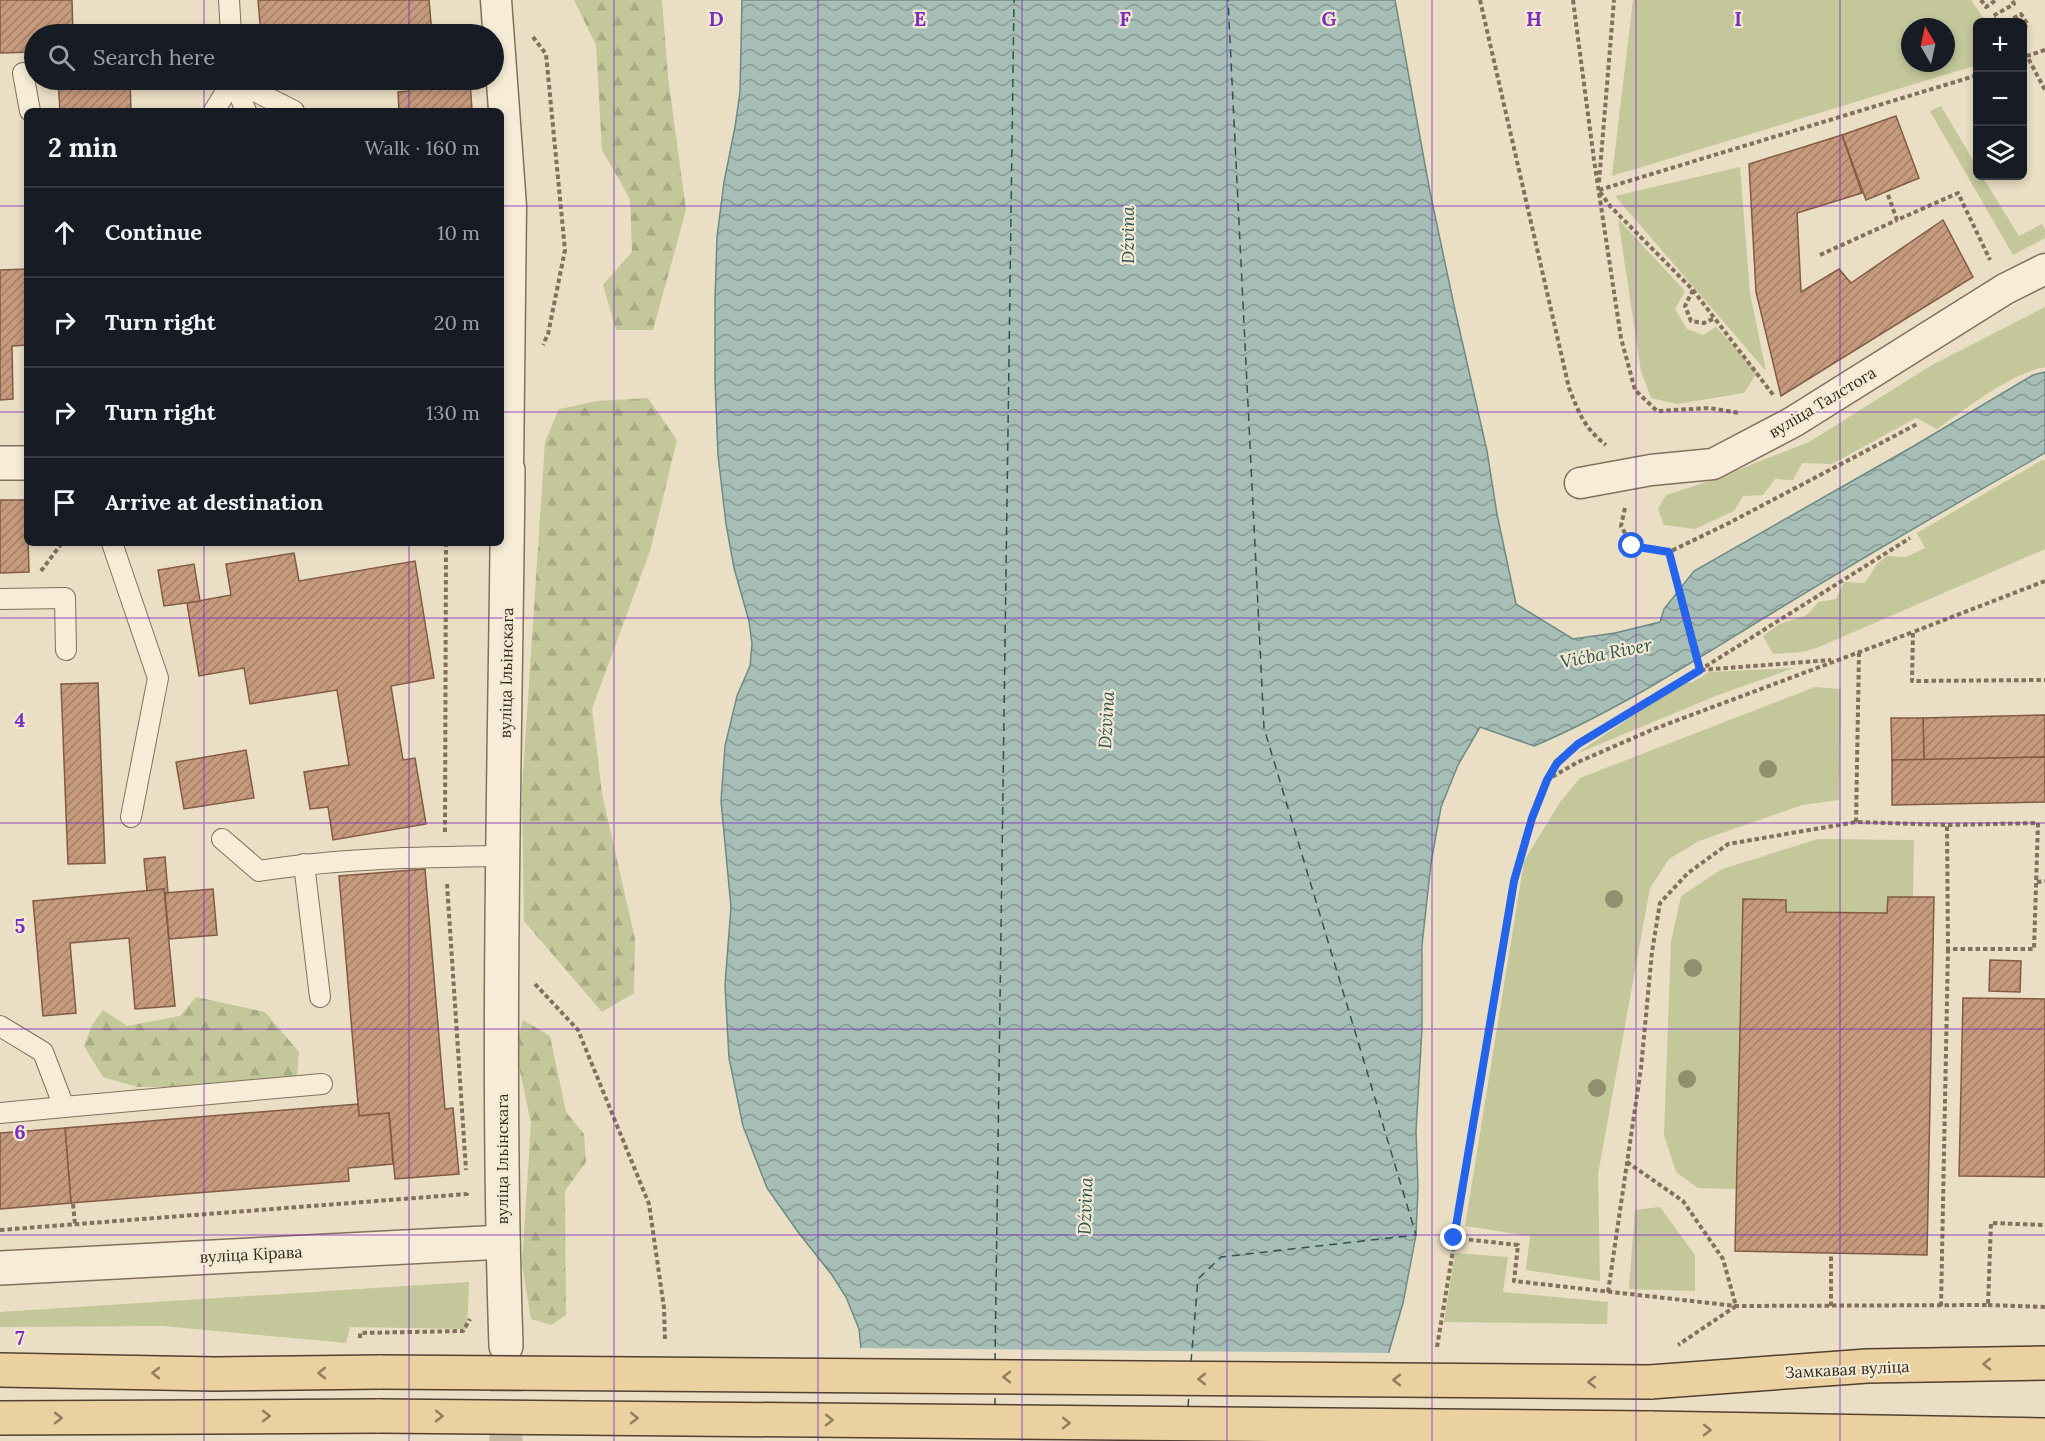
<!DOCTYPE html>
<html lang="en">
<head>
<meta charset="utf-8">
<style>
  body { margin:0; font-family:Lora,serif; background:#20242c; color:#f1f3f6 }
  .controls { position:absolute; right:18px; top:18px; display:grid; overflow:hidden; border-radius:9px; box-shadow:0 3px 9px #0003 }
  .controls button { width:54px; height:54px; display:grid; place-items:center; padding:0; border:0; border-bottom:2px solid #363941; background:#171b24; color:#f1f3f6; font:30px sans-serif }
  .compass { position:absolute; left:1901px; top:18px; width:54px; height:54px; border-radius:50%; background:#171b24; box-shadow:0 3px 9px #0003; rotate:351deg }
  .stop { position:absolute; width:18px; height:18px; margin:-14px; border:4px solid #2563eb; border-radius:50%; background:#fff }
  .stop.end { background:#2563eb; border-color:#fff; box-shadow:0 2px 6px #0008 }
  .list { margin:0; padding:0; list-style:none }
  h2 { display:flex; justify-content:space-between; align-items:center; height:78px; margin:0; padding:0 24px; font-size:26px }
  h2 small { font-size:20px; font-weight:400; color:#9ea1a6 }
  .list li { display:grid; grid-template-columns:39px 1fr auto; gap:18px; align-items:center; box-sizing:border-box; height:90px; padding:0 24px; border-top:2px solid #363941 }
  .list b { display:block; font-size:22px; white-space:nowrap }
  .list em { font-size:20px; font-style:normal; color:#9ea1a6 }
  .icon { flex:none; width:33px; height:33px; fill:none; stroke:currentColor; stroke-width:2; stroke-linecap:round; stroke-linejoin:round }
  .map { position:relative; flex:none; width:2045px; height:1441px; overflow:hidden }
  .search { position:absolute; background:#171b24; box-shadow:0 3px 9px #0003; left:24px; top:24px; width:480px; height:66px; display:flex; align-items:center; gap:15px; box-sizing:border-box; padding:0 21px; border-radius:33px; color:#9ea1a6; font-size:22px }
  .panel { position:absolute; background:#171b24; box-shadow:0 3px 9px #0003; left:24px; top:108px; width:480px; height:438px; border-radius:9px }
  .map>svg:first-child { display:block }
</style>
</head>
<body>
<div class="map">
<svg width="2045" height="1441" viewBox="0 0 2045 1441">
  <defs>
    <pattern id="forest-firs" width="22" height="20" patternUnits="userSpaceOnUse" patternTransform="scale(1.5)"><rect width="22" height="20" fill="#c3c799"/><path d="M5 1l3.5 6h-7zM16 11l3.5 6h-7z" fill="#a8ab83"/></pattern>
    <pattern id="water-waves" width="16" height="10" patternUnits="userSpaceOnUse" patternTransform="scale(1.5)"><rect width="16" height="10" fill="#a6beb6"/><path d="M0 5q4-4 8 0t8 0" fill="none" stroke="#889a93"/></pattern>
    <pattern id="building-hatch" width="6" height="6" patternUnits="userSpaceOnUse" patternTransform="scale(1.5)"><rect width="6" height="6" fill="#c59a7d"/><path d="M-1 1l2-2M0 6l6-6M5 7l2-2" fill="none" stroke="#a17e66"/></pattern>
  </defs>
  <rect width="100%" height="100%" fill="#eadec4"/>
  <g fill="#c3c799" fill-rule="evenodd">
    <path d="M1633,0h338l15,22h-8l-1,43 -365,111zM1910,27h36v36h-36z"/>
    <path d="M1941,106l36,61 1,9h4l37,60 23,-12 3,5v9l-32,17 -83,-144z"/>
    <path d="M1740,167l10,126 16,78 -151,-175z"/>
    <path d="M1618,219l67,72 -10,18 12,20 16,6 13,-8 41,45 -13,21 -67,11 -26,-6 -10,-27z"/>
    <path d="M2045,307v60c-36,7 -78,41 -108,62l-21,-11 -84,46 -30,-1 -9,17 -18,-1 -12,16 -20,1 -9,15 -39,18 -31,-4 -6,-16 8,-14 41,-13 102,-40 123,-77z"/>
    <path d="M2042,460h3v89l-226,98 -16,5 -30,2 -10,-18c6,-4 11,-9 17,-12 18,-8 26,-3 38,-22l18,-3 8,-17 21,1 12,-19 10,-8 19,1 19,-9 -8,-15z"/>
    <path d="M1794,668l-76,27 -142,59 104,-70 13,-2 16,-10z"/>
    <path d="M1815,687l26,2 -2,111 -37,5 -103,36 -30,18 -19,29 -52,286 2,107 -74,-11 4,-34 -65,-10 59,-365 36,-59 20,-24z"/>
    <path d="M1818,839l96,1 -1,57h-25l-1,16 -101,-1v-12l-43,-1 -6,290 -39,-1 -22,-16 -12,-37 7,-193 10,-46 41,-27z"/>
    <path d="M1660,1207l35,48v36l-66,-2 6,-79z"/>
    <path d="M1455,1253l53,4 -5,35 105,10 -1,22 -163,-2z"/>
    <path d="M469,1282l-2,47 -117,-2 -4,16 -183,-17 -163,1v-15z"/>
  </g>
  <g fill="url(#forest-firs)">
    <path d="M574,0h88l6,77 18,133 -33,120h-37l-13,-45 29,-33 -2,-53 -28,-49 -6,-105z"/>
    <path d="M648,398l29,42 -27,111 -58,158 10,85 33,145 -1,54 -32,19 -78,-91 -2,-132 23,-347 14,-33 39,-8z"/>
    <path d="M196,997l69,15 34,40 -2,24 -104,11h-56l-34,-10 -19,-31 8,-21 11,-15 24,16 53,-10z"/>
    <path d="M523,1020l27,16 16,76 18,22 2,28 -21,29 1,124 -15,10 -20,-6 -9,-55 9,-141 -16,-76z"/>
  </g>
  <path fill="url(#water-waves)" stroke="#6d8b83" stroke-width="1.5" d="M742,0h653l35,192 25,118 32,141 10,63 19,90 57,35 42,-6 45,-11 4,-13 30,-38 218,-124 121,-72 12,-3v81c-90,51 -179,103 -268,157 -79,48 -158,100 -243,136l-54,-19 -22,38 -17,42 -10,56 -9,82v84l-6,102 2,56 -2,48 -13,68 -40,138 -497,-41 -7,-71 -13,-32 -14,-22 -34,-43 -31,-44 -24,-62 -14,-68 -4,-73 6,-78 -10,-106 4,-55 12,-50 13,-30 2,-22 -3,-23 -15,-53 -8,-44 -8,-69 -3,-75v-81l2,-62 7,-55 11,-55 5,-35z"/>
  <path fill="#eadec4" d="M858,1348l534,5 -26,88h-505l2,-41z"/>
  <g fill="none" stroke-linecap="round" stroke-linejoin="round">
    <g stroke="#2f5350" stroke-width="1.5" stroke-dasharray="8 6" stroke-linecap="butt">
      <path d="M995,1361l19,-1361"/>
      <path d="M1191,1362l7,-83 23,-22 195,-22 -152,-507 -36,-728"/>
      <path d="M995,1406v-13"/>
      <path d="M1188,1407l1,-13"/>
    </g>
  </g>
  <g fill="url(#building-hatch)" stroke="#815b44" stroke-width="1.5">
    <path d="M0,0h72l1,34h-39v18l-34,1z"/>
    <path d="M258,0h171l3,34h-171z"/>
    <path d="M58,80h72l1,31h-71z"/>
    <path d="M408,80h62l2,31h-73l-1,-19 11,-1z"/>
    <path d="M1896,116l23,62 -53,22 -24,-65z"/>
    <path d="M1842,135l20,58 -65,20 4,79 38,-23 12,14 92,-63 30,57 -192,119 -25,-104 -7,-128z"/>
    <path d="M27,269v76l-15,1 1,53 -13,1v-130z"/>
    <path d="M0,500h27l2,72 -29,1z"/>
    <path d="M294,553l5,28 116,-20 19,117 -43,8 12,74 12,-2 11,66 -93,16 -5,-33 -18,2 -6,-37 45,-7 -12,-75 -87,14 -6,-36 -45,8 -12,-73 44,-8 -5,-31z"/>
    <path d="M194,564l6,37 -36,5 -6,-36z"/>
    <path d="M98,683l7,180 -37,1 -7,-180z"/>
    <path d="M2045,715v42l-121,3 -1,-42z"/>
    <path d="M1891,718h32l1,42h-32z"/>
    <path d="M246,750l8,48 -70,11 -8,-47z"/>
    <path d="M2045,757v45l-153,3v-45z"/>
    <path d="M165,857l3,36h-3l-1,-4 -17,2 -3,-32z"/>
    <path d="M425,869l20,240 8,-1 6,66 -64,5 -6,-66 -30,3 -20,-240z"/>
    <path d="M164,889l11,117 -40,3 -6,-71 -59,5 6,70 -33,3 -10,-115z"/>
    <path d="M213,889l4,46 -48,4 -4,-46z"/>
    <path d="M1888,897h46l-7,358 -192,-4 8,-352 43,1v12l101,1z"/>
    <path d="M1990,960l31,1 -1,31 -31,-1z"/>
    <path d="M1963,998l82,1v178l-86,-1z"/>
    <path d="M358,1104l1,12 30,-3 4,51 -45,4 1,13 -278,22 -6,-75z"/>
    <path d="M65,1128l6,75 -71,6v-76z"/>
  </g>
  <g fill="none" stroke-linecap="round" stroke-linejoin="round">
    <path stroke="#c6baa3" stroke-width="33" stroke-dasharray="33 16" stroke-linecap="butt" d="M506,1441v-95"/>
    <defs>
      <g id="service">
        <path d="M229,0l2,34"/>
        <path d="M23,73l7,38"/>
        <path d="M233,80l61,31"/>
        <path d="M233,80l13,31"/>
        <path d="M214,111l19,-31"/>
        <path d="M112,543l46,135 -27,139"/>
        <path d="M0,599l65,-1 1,52"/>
        <path d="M222,839l37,32c81,-13 163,-14 245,-15"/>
        <path d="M304,864l16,133"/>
        <path d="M0,1026l43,26 21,55 258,-23"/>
        <path d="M0,1113l64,-6"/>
      </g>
      <g id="pedestrian">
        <path d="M496,0l15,206 -3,264"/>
        <path d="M1580,483l71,-13 62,-6 80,-42 212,-133 40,-20"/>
      </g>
      <g id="minor">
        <path d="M0,463h27"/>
        <path d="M501,470h7c-3,292 -12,584 -2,876"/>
        <path d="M0,1268l503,-26"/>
      </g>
      <g id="primary">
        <path d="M0,1370l215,4 166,-2"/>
        <path d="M1650,1382l217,-16 178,-3"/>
        <path d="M0,1418l380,-2"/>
        <path d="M1649,1428l396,7"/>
      </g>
    </defs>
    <use href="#service" stroke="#83705c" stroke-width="22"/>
    <use href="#pedestrian" stroke="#83705c" stroke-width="33"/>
    <use href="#minor" stroke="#83705c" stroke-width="36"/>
    <use href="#primary" stroke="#523f30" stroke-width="36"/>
    <g stroke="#83705c" stroke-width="4" stroke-dasharray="4.5 3" stroke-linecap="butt">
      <path d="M1480,0l89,388c10,25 15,40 37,57"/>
      <path d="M1573,0l21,160 27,178 14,52 22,21 52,-3 31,5"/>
      <path d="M1981,0l5,7 10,-7"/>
      <path d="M1996,22l-3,-6 21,-12 -2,-4"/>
      <path d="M2007,22l14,-8 7,11 -6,3"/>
      <path d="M533,37l13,17 19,196 -17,84 -5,11"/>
      <path d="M2045,50l-18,6 18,34"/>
      <path d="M1599,182l15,-182"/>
      <path d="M1599,190l379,-115"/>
      <path d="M1600,192l10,14 83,84 81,106"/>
      <path d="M1888,195l9,25 61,-27 32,67"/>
      <path d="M1820,255l77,-35"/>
      <path d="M1693,290l-8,16 6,15 13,2 11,-5"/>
      <path d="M1625,508l-4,18 11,20 37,6 58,-28 192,-101"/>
      <path d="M1669,552l31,118"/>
      <path d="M41,571l21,-28"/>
      <path d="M2045,581l-132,51 -1,49 133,-1"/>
      <path d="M1701,670l130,-10"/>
      <path d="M1548,778l9,-15 21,-19 122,-74 210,-132"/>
      <path d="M1856,822l3,-169"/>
      <path d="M445,832l1,-289"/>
      <path d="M2037,882l8,-1"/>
      <path d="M447,884l19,286"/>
      <path d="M535,984l43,46 71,174 15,104 1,33"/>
      <path d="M1627,1162l56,39 40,58 13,47 -58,39"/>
      <path d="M73,1204l2,20"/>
      <path d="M0,1230l467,-36v-2"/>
      <path d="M1454,1238l64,7 -4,36 222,25 252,-1 3,-82 54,2"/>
      <path d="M1608,1292l33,-224 11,-116 8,-49 28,-30 40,-29 128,-22 91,3 91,-2 -4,126h-86l-1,-124"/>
      <path d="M1988,1305l57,2"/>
      <path d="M1831,1306v-53"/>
      <path d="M1941,1306l7,-357"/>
      <path d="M360,1338v-5l103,-2 7,-12"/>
      <path d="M1437,1347l77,-466 18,-63 15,-38 31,-18 76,-33 259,-97"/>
    </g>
    <use href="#service" stroke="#f6ecd7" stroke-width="20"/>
    <use href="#pedestrian" stroke="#f6ecd7" stroke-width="30"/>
    <use href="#minor" stroke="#f6ecd7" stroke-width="33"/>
    <use href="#primary" stroke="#ebd19f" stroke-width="33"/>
    <defs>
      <g id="primary-bridge">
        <path d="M381,1372l1269,10"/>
        <path d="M380,1416l1269,12"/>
      </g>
    </defs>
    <use href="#primary-bridge" stroke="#523f30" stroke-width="36" stroke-linecap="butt"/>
    <use href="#primary-bridge" stroke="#ebd19f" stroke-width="33"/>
  </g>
  <g fill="#908f6e">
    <circle cx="1768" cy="769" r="9"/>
    <circle cx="1614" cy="899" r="9"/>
    <circle cx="1693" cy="968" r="9"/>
    <circle cx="1687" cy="1079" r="9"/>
    <circle cx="1597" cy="1088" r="9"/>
  </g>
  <defs><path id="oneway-chevron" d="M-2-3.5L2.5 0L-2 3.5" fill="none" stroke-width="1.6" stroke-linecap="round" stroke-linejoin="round" transform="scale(1.5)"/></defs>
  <g stroke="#907d5f">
    <use href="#oneway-chevron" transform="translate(1987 1364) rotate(179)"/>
    <use href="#oneway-chevron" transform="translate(156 1373) rotate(-179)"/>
    <use href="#oneway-chevron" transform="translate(322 1373) rotate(179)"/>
    <use href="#oneway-chevron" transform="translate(1007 1377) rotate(-180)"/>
    <use href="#oneway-chevron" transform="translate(1202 1379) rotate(-180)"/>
    <use href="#oneway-chevron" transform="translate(1397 1380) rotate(-180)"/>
    <use href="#oneway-chevron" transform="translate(1592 1382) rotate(-180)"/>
    <use href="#oneway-chevron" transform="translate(266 1416)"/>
    <use href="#oneway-chevron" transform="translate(439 1416) rotate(1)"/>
    <use href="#oneway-chevron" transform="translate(58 1418)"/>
    <use href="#oneway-chevron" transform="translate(634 1418) rotate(1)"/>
    <use href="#oneway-chevron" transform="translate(829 1420) rotate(1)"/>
    <use href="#oneway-chevron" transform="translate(1066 1423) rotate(1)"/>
    <use href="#oneway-chevron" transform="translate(1707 1430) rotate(1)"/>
  </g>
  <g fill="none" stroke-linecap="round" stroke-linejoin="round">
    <path stroke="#2563eb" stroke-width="8" d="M1454,1238l60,-357 18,-63 15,-38 10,-17 21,-19 122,-74 -31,-118 -37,-6"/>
  </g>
  <path fill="none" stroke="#7b2cbf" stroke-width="1.5" stroke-opacity="0.55" d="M204,0v34M409,0v34M614,0v1441M818,0v1441M1022,0v1441M1227,0v1441M1432,0v1441M1636,0v1441M1840,0v1441M204,80v31M409,80v31M0,206h27M501,206h1544M0,412h27M501,412h1544M204,543v898M409,543v898M0,618h2045M0,823h2045M0,1029h2045M0,1235h2045"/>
  <g text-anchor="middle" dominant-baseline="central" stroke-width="4.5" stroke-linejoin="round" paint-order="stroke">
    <g font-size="16" fill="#35291f" stroke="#f2e9d3">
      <text transform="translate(1822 402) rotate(-31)">вуліца Талстога</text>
      <text transform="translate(506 673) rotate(-89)">вуліца Ільінскага</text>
      <text transform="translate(502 1159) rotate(-90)">вуліца Ільінскага</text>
      <text transform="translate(251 1254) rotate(-3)">вуліца Кірава</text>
      <text transform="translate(1847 1369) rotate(-3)">Замкавая вуліца</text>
    </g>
    <g font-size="18" font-style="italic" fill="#2f5350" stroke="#f2e9d3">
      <text transform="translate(1127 235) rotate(-90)">Dźvina</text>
      <text transform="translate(1606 653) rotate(-11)">Vićba River</text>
      <text transform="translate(1106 720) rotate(-87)">Dźvina</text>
      <text transform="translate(1085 1206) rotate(-88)">Dźvina</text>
    </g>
  </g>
  <g font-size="20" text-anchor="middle" font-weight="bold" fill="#7b2cbf" stroke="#f2e9d3" stroke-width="4.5" stroke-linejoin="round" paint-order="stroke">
    <text x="716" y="26">D</text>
    <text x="920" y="26">E</text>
    <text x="1125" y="26">F</text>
    <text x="1329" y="26">G</text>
    <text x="1534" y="26">H</text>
    <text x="1738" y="26">I</text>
    <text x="20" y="727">4</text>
    <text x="20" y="933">5</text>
    <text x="20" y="1139">6</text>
    <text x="20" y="1345">7</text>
  </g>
</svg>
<div class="controls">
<button>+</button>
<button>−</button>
<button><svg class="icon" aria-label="layers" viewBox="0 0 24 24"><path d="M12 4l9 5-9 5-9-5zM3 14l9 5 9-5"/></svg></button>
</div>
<svg class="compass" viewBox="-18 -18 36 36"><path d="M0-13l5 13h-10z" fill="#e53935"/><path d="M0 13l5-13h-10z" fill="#9ea1a6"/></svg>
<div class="stop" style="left:1632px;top:546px"></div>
<div class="stop end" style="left:1454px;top:1238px"></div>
<div class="search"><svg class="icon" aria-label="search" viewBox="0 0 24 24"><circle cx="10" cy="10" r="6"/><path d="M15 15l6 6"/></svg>Search here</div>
<section class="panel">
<h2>2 min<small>Walk · 160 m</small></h2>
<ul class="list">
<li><svg class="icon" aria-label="ahead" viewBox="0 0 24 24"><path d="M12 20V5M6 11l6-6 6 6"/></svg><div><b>Continue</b></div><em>10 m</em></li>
<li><svg class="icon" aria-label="right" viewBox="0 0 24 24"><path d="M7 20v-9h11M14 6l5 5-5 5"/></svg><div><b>Turn right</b></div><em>20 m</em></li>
<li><svg class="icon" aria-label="right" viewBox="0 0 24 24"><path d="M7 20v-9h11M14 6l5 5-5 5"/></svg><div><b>Turn right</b></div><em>130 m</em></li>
<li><svg class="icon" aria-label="arrive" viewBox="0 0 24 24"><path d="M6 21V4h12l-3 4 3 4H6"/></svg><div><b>Arrive at destination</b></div></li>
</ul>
</section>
</div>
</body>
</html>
